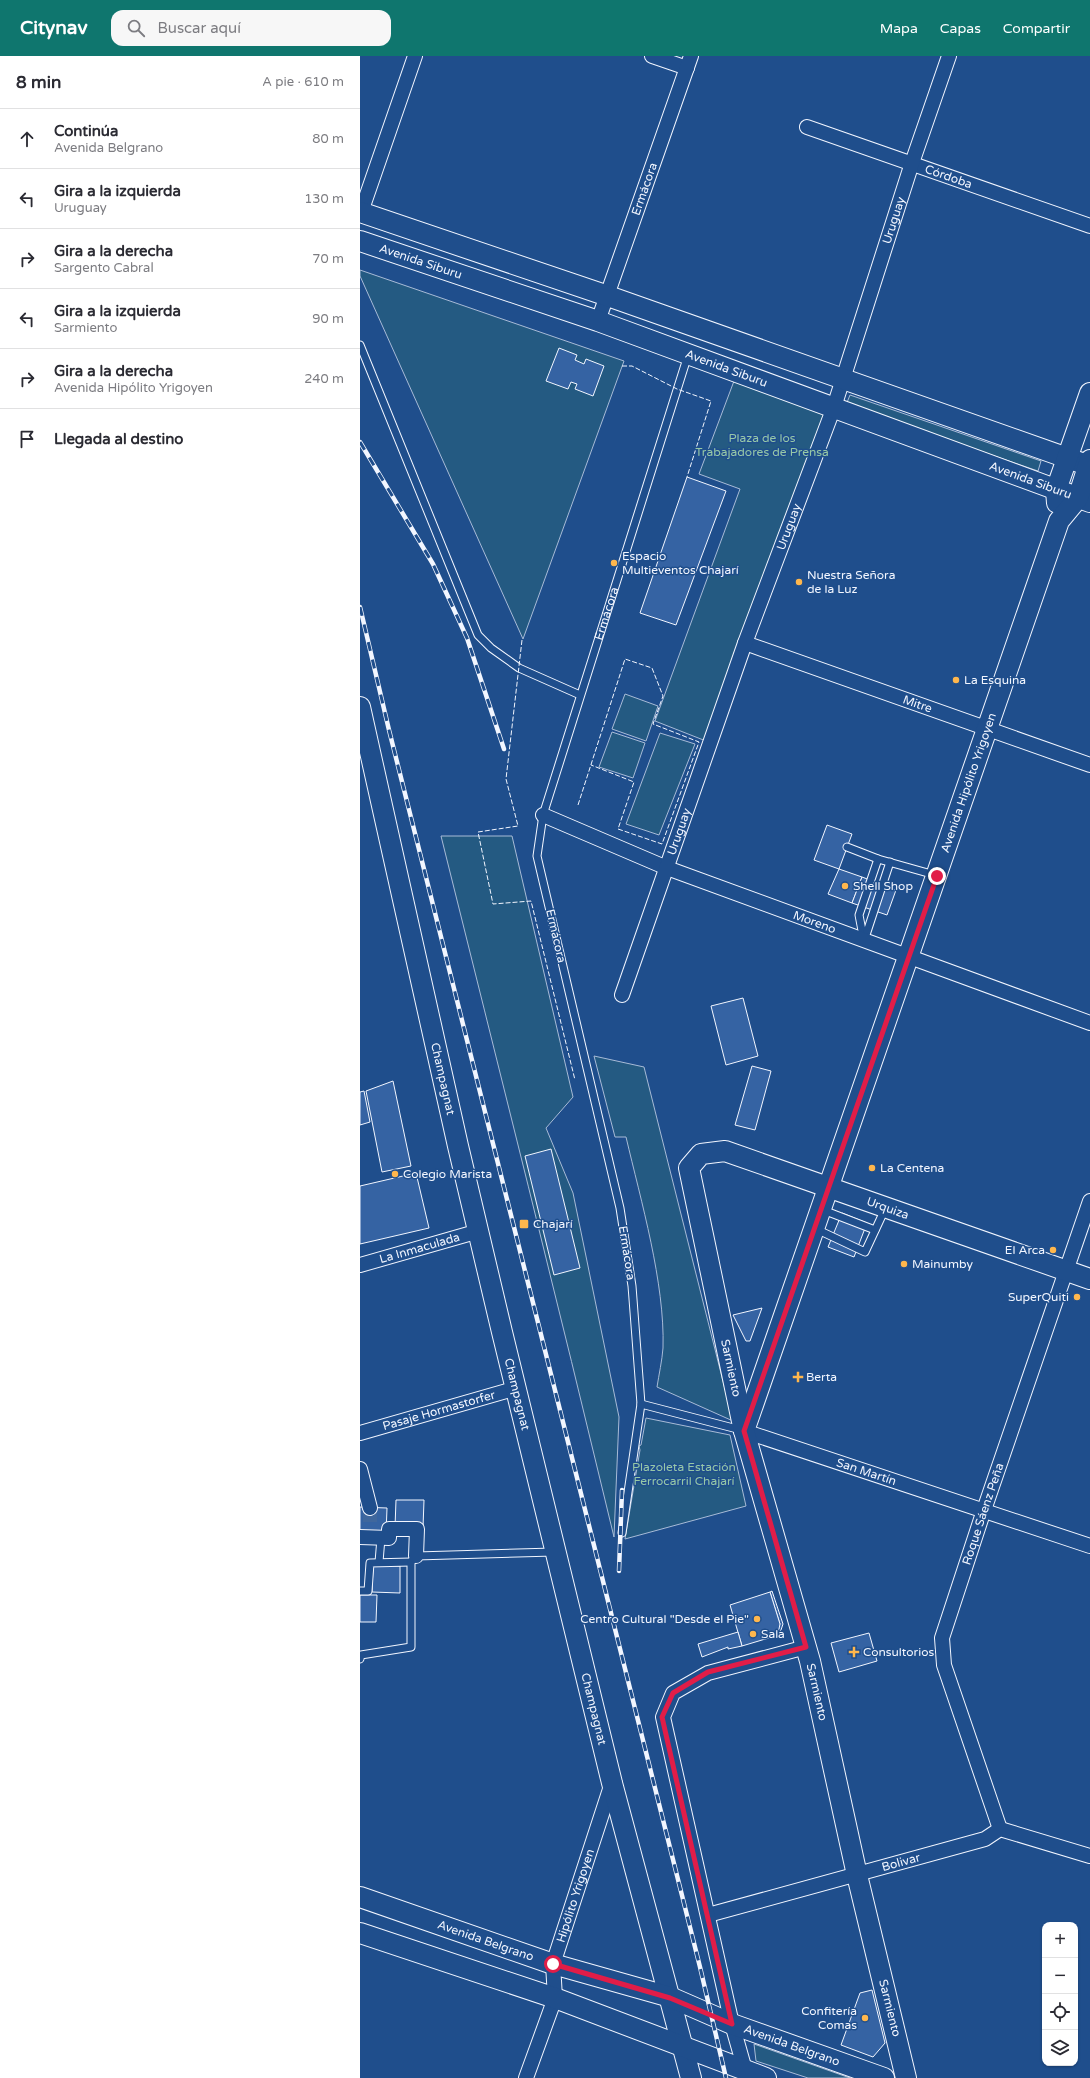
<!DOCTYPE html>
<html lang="es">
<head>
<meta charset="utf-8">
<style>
  body { margin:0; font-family:"Varela Round",sans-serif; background:#f7f7f7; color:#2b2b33 }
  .controls { position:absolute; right:12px; bottom:12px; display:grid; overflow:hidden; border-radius:8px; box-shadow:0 1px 3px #0004 }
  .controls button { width:36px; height:36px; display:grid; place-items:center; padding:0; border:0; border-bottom:1px solid #e1e1e2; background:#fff; color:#2b2b33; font:20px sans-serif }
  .stop { position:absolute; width:12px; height:12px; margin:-9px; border:3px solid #e11d48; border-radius:50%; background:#fff }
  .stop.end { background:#e11d48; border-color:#fff; box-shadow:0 1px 4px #0008 }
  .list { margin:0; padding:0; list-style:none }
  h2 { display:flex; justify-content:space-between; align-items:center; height:52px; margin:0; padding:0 16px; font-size:17px }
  h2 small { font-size:13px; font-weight:400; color:#7c7c81 }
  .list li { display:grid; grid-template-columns:26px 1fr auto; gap:12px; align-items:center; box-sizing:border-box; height:60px; padding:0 16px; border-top:1px solid #e1e1e2 }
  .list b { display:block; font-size:15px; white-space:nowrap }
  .list p { margin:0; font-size:13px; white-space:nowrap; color:#7c7c81 }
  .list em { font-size:13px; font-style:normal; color:#7c7c81 }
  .icon { flex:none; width:22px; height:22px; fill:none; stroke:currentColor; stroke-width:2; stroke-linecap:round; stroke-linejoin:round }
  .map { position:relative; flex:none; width:730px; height:2022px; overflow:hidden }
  header { display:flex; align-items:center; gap:24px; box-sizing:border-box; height:56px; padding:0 20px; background:#0f766e; color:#fff }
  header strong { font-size:19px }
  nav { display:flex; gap:22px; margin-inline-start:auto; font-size:14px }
  .search { width:280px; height:36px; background:#f7f7f7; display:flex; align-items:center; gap:10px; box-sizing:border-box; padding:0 14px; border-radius:12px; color:#7c7c81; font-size:15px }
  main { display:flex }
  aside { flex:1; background:#fff }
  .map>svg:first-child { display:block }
</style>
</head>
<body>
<header>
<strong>Citynav</strong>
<div class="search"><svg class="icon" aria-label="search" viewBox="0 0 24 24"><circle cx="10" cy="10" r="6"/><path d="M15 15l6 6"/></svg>Buscar aquí</div>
<nav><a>Mapa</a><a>Capas</a><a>Compartir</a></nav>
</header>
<main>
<aside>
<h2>8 min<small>A pie · 610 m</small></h2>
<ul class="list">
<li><svg class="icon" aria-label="ahead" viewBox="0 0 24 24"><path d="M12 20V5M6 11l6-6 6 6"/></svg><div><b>Continúa</b><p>Avenida Belgrano</p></div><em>80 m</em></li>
<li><svg class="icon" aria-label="left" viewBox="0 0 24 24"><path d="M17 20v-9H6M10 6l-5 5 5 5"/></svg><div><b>Gira a la izquierda</b><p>Uruguay</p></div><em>130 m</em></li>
<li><svg class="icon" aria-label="right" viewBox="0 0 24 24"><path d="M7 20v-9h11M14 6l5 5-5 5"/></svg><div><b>Gira a la derecha</b><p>Sargento Cabral</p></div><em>70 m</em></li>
<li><svg class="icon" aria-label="left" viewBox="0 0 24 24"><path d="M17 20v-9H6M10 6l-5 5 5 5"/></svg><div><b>Gira a la izquierda</b><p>Sarmiento</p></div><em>90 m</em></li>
<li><svg class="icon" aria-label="right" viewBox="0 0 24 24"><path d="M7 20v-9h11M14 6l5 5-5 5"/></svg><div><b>Gira a la derecha</b><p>Avenida Hipólito Yrigoyen</p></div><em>240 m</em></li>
<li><svg class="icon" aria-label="arrive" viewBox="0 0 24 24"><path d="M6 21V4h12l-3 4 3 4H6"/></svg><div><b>Llegada al destino</b></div></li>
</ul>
</aside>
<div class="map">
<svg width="730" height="2022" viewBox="0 0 730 2022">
  <rect width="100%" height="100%" fill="#1f4e8c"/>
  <g fill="#245a82" stroke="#a8bbd7">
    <path d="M0,214l264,91 -101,278 -163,-363z"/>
    <path d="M374,325l91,32 -119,328 -51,-20 85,-232 -41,-15z"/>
    <path d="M490,339l191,66 -3,10 -192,-66z"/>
    <path d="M265,638l33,12 -12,35 -34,-12z"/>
    <path d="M252,676l33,11 -12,35 -34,-11z"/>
    <path d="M300,677l35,11 -36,91 -33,-11z"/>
    <path d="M81,780h71l61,261 -27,31 27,65 46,224 -5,120c-56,-234 -115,-468 -173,-701z"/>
    <path d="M234,1000l50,11 89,354 -76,-34c2,-13 5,-26 6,-39 2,-65 -22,-147 -37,-211h-11z"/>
    <path d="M286,1362l84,17 16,71 -121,33 15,-89 -1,-4 2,-1z"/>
    <path d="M394,1988l96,34h-42l-52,-17z"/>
  </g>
  <g fill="#3563a3" stroke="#f2f6ff">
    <path d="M199,292l18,7 -2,5 9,4 2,-5 18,7 -11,30 -18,-7 2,-5 -6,-2 -3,7 -22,-8z"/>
    <path d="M327,421l39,14 -50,134 -36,-12z"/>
    <path d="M467,769l25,9 -13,35 -25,-9z"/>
    <path d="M479,813l23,8 -10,26 -24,-9z"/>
    <path d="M502,821l34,13 -9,25 -35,-12z"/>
    <path d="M383,942l15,58 -32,9 -15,-59z"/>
    <path d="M392,1010l19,5 -16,59 -20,-5z"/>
    <path d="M33,1025l18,85 -29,6 -16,-81z"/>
    <path d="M4,1035l6,31 -10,3v-33z"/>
    <path d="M191,1093l29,119 -26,7 -29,-119z"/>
    <path d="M56,1117l13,55 -69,16v-58z"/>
    <path d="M482,1157l25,10 -13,34 -26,-10z"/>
    <path d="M402,1252l-12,33h-4l-13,-26z"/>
    <path d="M36,1444h28l-1,28 -28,-1z"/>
    <path d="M0,1451l27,1 -1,27 -26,-1z"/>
    <path d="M13,1509l27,1v27l-28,-1z"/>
    <path d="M412,1535l11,33 -2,6 -8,9 -1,-2 8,-13 -10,-32z"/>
    <path d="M410,1536l10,32 -1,5 -7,8 -30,9 -12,-41z"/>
    <path d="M0,1539h17l-1,27h-16z"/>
    <path d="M378,1576l4,14 -14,3v-2l-26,10 -4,-13z"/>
    <path d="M509,1577l8,28 -38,11 -8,-29z"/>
    <path d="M512,1934l13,53 -12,14 -32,-12 19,-52z"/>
  </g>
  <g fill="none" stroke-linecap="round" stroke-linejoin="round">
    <path stroke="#3f679d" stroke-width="14" stroke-dasharray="14 7" stroke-linecap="butt" d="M10,1452v27"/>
    <defs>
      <g id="lane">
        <path d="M0,289l118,290 13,13 28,20 61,27"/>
        <path d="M487,791l31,12"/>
        <path d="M504,885l-5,-26 19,-56 57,16"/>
        <path d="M504,885l26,-79"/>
        <path d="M463,1154l52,20"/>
        <path d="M456,1173l49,23 20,-43"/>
        <path d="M281,1348l100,26"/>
        <path id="s1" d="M262,1477l19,-129 -9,-118 -12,-78 -83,-352 6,-41 145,-460"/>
        <path d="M19,1506l2,-24"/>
        <path d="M0,1535h8l2,-28 41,-1"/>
        <path d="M0,1603l1,-4 50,-8v-85l5,-6 138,-4"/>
      </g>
      <g id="street">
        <path d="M292,0l35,12"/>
        <path id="s2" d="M447,71l283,99"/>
        <path d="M0,159l55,-159"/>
        <path id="s3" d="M238,265l93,-265"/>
        <path id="s4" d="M385,587l345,122"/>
        <path id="s5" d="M183,759l124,53 423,155"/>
        <path id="s6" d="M262,939l123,-352 89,-236 78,-244 37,-107"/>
        <path id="s7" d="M0,1209l119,-34"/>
        <path id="s8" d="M384,1375l346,115"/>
        <path id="s9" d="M0,1377l157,-45"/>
        <path d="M0,1413l10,39"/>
        <path d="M0,1481l29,1v-9h28l-1,27"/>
        <path id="s10" d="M640,1773l-56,-164 -2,-27 42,-128 106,-309"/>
        <path id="s11" d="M348,1859l277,-76 15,-10 90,27"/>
        <path d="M387,2021l-15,-53 -69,-307 10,-24 35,-20 98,-26"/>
        <path id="s12" d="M166,2022l29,-80 -2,-34 59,-181"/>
      </g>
      <g id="secondary">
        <path d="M0,156l248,84 482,170"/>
        <path id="s13" d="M0,185l238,80 492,181"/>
        <path d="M697,447l-1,-13 34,-97"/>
        <path id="s14" d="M0,651l98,439 44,186 110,451 79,295"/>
        <path id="s15" d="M384,1375l315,-910 19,-23 12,-38"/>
        <path id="s16" d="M0,1841l193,67 117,33 62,27 152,54"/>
        <path d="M0,1877l195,65 211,80"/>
        <path id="s17" d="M546,2022l-49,-203 -47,-214 -66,-230 -55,-263 12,-14 24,-3 365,128"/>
      </g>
    </defs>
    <use href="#lane" stroke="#f2f6ff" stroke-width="9"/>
    <use href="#street" stroke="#f2f6ff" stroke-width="16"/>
    <use href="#secondary" stroke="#f2f6ff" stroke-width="22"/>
    <use href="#lane" stroke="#1f4e8c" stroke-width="7"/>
    <use href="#street" stroke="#1f4e8c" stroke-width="14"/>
    <use href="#secondary" stroke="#1f4e8c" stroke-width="20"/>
    <defs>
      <g id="rail">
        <path d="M0,386l73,122 34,74 37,111"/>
        <path d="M0,551l29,123 311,1237 26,111"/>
        <path d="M259,1515l3,-81"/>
      </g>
    </defs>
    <use href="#rail" stroke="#f2f6ff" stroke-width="4.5"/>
    <use href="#rail" stroke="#1f4e8c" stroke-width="3" stroke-dasharray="9" stroke-linecap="butt"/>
    <g stroke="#f2f6ff" stroke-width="1" stroke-dasharray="5 2" stroke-linecap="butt">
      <path d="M262,310h10l45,23 34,12 -24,76"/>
      <path d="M162,584l-16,139 12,47 -40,6 15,72 38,-3 44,179"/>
      <path d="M218,749l47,-146 27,9 11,28 -10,28 46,18 -37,102 -44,-15 16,-47 -43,-17"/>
    </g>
  </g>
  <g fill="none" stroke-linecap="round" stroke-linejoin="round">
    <path stroke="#e11d48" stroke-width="5" d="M193,1908l117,34 62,26 -70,-307 11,-24 35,-21 98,-25 -62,-216 193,-555"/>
  </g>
  <g fill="#ffb74d" stroke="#1f4e8c" stroke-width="1.5">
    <circle cx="254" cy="507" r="4"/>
    <circle cx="439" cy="526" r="4"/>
    <circle cx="596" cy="624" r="4"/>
    <circle cx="485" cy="830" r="4"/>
    <circle cx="512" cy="1112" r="4"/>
    <circle cx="35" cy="1118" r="4"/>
    <rect x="159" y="1163" width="10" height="10" rx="2"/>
    <circle cx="693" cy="1194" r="4"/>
    <circle cx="544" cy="1208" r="4"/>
    <circle cx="717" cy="1241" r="4"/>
    <path d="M436 1315h4v4h4v4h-4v4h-4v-4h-4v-4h4z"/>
    <circle cx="397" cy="1563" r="4"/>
    <circle cx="393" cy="1578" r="4"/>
    <path d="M492 1590h4v4h4v4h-4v4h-4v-4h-4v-4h4z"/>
    <circle cx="505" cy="1962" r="4"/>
  </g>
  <g text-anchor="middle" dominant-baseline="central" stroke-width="3" stroke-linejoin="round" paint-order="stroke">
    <g font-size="12" fill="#f2f6ff" stroke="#1f4e8c">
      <text stroke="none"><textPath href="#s2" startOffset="150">Córdoba</textPath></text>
      <text stroke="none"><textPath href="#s3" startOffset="140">Ermácora</textPath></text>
      <text stroke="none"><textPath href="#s6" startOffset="821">Uruguay</textPath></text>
      <text stroke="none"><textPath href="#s13" startOffset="64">Avenida Siburu</textPath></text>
      <text stroke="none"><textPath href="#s13" startOffset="388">Avenida Siburu</textPath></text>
      <text stroke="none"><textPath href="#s13" startOffset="712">Avenida Siburu</textPath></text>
      <text stroke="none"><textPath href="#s6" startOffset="497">Uruguay</textPath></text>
      <text stroke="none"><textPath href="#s1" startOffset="942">Ermácora</textPath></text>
      <text stroke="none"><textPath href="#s4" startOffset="183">Mitre</textPath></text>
      <text stroke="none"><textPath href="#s15" startOffset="686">Avenida Hipólito Yrigoyen</textPath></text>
      <text stroke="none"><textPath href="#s6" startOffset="173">Uruguay</textPath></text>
      <text stroke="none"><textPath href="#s5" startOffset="292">Moreno</textPath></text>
      <text transform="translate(196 880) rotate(77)">Ermácora</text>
      <text stroke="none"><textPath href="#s14" startOffset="381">Champagnat</textPath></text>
      <text stroke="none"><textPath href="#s17" startOffset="1151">Urquiza</textPath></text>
      <text stroke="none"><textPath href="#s7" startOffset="62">La Inmaculada</textPath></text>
      <text transform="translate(267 1197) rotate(81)">Ermácora</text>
      <text transform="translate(371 1312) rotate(78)">Sarmiento</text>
      <text stroke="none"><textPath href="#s14" startOffset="705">Champagnat</textPath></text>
      <text stroke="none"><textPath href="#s9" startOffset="82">Pasaje Hormastorfer</textPath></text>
      <text stroke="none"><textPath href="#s8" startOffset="129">San Martín</textPath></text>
      <text stroke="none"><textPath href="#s10" startOffset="331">Roque Sáenz Peña</textPath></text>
      <text transform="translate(457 1636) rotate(77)">Sarmiento</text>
      <text stroke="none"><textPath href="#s14" startOffset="1029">Champagnat</textPath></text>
      <text stroke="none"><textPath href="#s11" startOffset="200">Bolivar</textPath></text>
      <text stroke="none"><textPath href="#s12" startOffset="191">Hipólito Yrigoyen</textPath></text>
      <text stroke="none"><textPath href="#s16" startOffset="133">Avenida Belgrano</textPath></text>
      <text transform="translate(530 1952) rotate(76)">Sarmiento</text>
      <text stroke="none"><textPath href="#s16" startOffset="457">Avenida Belgrano</textPath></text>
    </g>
    <g font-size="12" fill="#97c8a6" stroke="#1f4e8c">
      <text x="402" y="382">Plaza de los<tspan x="402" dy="14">Trabajadores de Prensa</tspan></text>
      <text x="324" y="1411">Plazoleta Estación<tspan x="324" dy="14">Ferrocarril Chajarí</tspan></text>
    </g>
    <g font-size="12" fill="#f2f6ff" stroke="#1f4e8c" text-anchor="start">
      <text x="262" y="500">Espacio<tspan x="262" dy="14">Multieventos Chajarí</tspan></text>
      <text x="447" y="519">Nuestra Señora<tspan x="447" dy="14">de la Luz</tspan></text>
      <text x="604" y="624">La Esquina</text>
      <text x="493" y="830">Shell Shop</text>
      <text x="520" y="1112">La Centena</text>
      <text x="43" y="1118">Colegio Marista</text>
      <text x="173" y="1168">Chajarí</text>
      <text x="685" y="1194" text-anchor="end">El Arca</text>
      <text x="552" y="1208">Mainumby</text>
      <text x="709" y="1241" text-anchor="end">SuperQuiti</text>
      <text x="446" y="1321">Berta</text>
      <text x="389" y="1563" text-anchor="end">Centro Cultural "Desde el Pie"</text>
      <text x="401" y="1578">Sala</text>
      <text x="503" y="1596">Consultorios</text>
      <text x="497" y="1955" text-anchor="end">Confitería<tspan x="497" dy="14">Comas</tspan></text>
    </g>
  </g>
</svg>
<div class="controls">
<button>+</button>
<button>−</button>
<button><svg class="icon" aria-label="locate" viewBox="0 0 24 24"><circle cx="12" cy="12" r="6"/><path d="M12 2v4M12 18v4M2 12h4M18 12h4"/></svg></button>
<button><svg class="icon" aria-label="layers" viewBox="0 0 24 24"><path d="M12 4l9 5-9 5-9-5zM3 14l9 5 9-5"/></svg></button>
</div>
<div class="stop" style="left:193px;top:1908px"></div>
<div class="stop end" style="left:577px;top:820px"></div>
</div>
</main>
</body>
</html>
